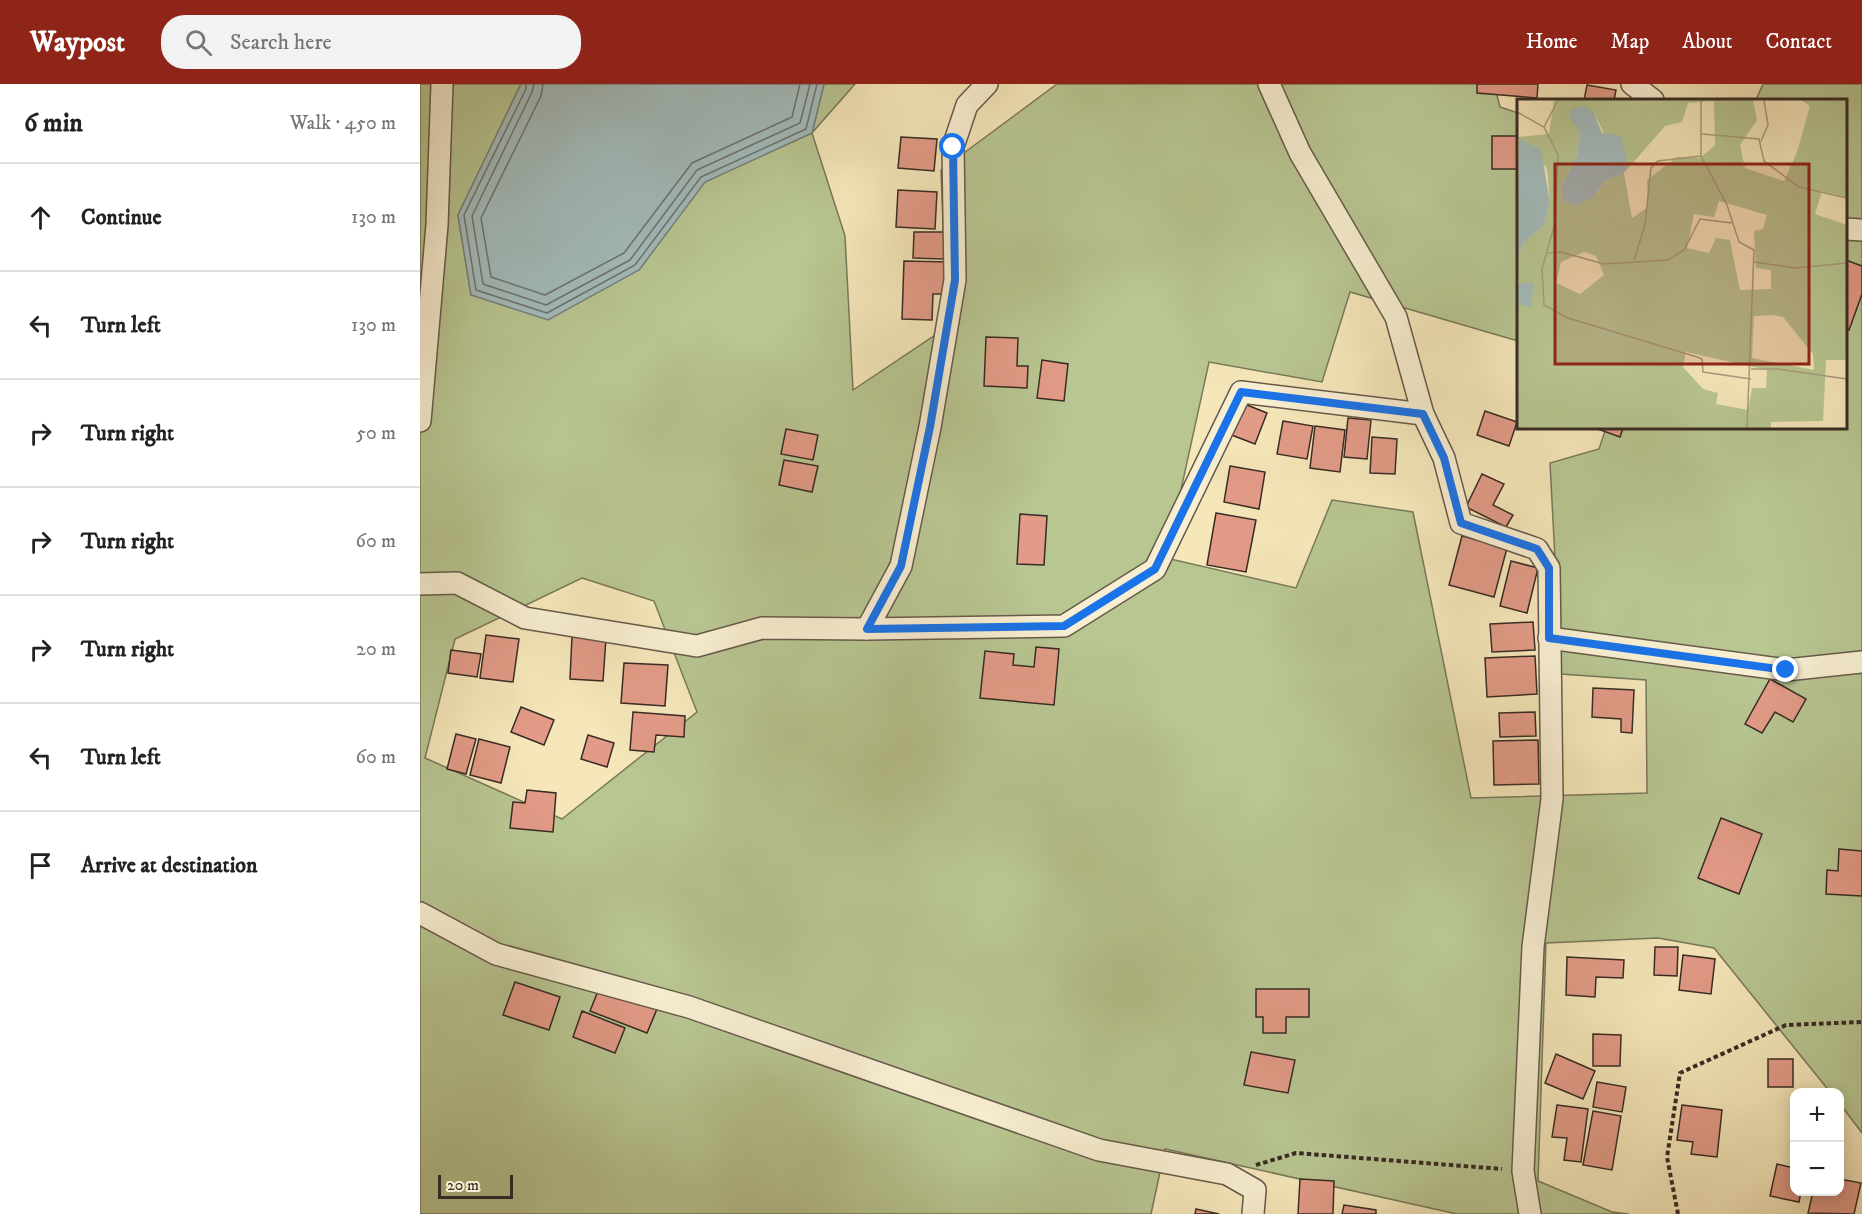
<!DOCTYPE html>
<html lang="en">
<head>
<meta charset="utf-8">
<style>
  body { margin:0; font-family:"IM FELL DW Pica",serif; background:#f2f2f2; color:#222 }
  .controls { position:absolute; right:18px; bottom:18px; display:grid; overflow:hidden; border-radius:12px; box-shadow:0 3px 15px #0003 }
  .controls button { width:54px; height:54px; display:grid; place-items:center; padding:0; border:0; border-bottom:2px solid #e0e0e0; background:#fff; color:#222; font:30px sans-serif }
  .scale { position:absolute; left:18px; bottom:15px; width:75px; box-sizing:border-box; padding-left:6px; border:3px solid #382b24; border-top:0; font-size:16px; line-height:21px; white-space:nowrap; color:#382b24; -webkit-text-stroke:4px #f8efd2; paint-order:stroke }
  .stop { position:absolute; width:18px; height:18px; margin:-14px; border:4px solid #1a73e8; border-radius:50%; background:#fff }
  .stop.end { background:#1a73e8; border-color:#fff; box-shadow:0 2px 6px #0008 }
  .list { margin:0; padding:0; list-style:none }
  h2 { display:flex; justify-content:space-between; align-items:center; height:78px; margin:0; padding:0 24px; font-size:26px }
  h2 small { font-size:20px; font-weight:400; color:#767676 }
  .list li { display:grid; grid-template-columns:39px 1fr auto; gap:18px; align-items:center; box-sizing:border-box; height:108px; padding:0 24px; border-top:2px solid #e0e0e0 }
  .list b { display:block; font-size:22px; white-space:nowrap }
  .list em { font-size:20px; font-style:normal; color:#767676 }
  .icon { flex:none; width:33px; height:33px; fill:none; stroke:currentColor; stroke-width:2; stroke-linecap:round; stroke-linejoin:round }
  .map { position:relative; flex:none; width:1442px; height:1130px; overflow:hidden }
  header { display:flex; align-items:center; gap:36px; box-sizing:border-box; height:84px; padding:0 30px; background:#8f2418; color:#fff }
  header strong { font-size:28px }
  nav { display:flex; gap:33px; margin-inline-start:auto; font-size:21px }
  .search { width:420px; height:54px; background:#f2f2f2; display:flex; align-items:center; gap:15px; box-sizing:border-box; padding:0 21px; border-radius:24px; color:#767676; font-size:22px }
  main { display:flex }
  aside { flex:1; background:#fff }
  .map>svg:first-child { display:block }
</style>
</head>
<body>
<header>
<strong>Waypost</strong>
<div class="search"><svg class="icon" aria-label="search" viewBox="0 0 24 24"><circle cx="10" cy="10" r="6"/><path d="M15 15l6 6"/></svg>Search here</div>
<nav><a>Home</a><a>Map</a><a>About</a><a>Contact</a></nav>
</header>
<main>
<aside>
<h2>6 min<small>Walk · 450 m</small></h2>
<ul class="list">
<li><svg class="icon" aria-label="ahead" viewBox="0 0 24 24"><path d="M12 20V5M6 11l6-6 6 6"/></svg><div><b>Continue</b></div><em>130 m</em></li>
<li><svg class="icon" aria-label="left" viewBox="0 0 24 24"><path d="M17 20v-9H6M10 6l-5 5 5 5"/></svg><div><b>Turn left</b></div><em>130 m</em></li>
<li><svg class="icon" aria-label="right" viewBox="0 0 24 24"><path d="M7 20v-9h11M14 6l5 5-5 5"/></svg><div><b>Turn right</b></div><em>50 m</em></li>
<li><svg class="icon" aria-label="right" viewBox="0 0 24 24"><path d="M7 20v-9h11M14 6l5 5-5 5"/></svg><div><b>Turn right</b></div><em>60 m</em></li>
<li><svg class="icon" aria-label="right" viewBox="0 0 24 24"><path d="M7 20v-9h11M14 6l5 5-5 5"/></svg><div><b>Turn right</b></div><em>20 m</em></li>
<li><svg class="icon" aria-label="left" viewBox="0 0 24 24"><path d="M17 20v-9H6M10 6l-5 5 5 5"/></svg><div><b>Turn left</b></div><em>60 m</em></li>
<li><svg class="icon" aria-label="arrive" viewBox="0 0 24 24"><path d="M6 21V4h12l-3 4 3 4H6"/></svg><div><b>Arrive at destination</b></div></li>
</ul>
</aside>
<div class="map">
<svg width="1442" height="1130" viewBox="0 0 1442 1130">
  <rect width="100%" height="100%" fill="#f5e7ba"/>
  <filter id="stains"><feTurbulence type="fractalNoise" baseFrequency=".00333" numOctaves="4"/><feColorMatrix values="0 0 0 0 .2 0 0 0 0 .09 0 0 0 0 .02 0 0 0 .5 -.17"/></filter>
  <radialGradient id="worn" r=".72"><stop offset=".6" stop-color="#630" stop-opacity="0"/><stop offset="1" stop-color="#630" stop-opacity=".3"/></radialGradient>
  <path fill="#b8c692" stroke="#78785b" stroke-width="1.5" fill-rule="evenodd" d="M0,0h101l-63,131 13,80 168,-25 65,-88 108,-49 12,-49h31l-43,49 33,103 8,154 94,-63 -6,-157 116,-86h437l6,23 18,6v228l-168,-49 -28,90 -113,-20 -43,196 130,30 36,-88 81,12 58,286 176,-5 -1,-113 -85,-6 -11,-211 49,-14 7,-21h240v-328h-90l7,-16h99v1049l-22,-29v-12h-10l-116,-144 -56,-10 -112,5 -8,238 74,31 17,2h-172l-292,-65 -14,65h-731zM162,494l72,23 43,111 -135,107 -137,-61 30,-119z"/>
  <path fill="#a3bcbc" stroke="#78827f" stroke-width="1.5" d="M101,0h303l-12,49 -107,49 -66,88 -91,50 -77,-25 -13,-80z"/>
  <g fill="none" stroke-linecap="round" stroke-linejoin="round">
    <g stroke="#6e7470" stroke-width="1.5">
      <path d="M106,0v5l-62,126 12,75 71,23 88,-48 66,-88 105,-48 11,-45"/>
      <path d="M114,0l-2,8 -60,124 11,68 63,21 84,-45 67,-90 103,-47 10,-39"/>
      <path d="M123,0l-2,12 -60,122 10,59 54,18 79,-42 68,-90 100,-46 8,-33"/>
    </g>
  </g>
  <g fill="#e29b87" stroke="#382b24" stroke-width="1.5">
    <path d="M1057,0h61l-1,14 -60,-5z"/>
    <path d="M1167,1l29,5 -2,10h-30z"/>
    <rect x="1072" y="52" width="26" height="33"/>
    <path d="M481,53l36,2 -3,32 -36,-3z"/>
    <path d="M478,106l39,2 -2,37 -39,-2z"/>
    <path d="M494,148h31l-1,27 -31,-1z"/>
    <path d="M1426,176l16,6v28l-13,36 -3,-2z"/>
    <path d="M484,177l45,1 -2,32h-14l-1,26 -30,-1z"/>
    <path d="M566,253l32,1 -1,28h11l-1,22 -43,-2z"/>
    <path d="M622,276l26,4 -4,37 -27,-3z"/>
    <path d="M822,319l25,10 -12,31 -26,-10z"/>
    <path d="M1065,327l32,11 -8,24 -32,-11z"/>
    <path d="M928,334l23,2 -4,39 -23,-2z"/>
    <path d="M863,337l30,5 -6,33 -30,-5z"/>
    <path d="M895,342l30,4 -5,42 -30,-4z"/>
    <path d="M1175,344h28l-3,9z"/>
    <path d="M366,345l32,6 -5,25 -32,-6z"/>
    <path d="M952,353l25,2 -2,35 -25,-1z"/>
    <path d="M364,376l34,6 -6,26 -33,-7z"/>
    <path d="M810,382l35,6 -6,37 -35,-7z"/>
    <path d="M1062,390l22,10 -11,21 20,10 -7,12 -40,-20z"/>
    <path d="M796,429l40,7 -10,52 -39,-7z"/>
    <path d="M600,430l27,2 -3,49 -27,-1z"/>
    <path d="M1042,452l45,12 -13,49 -45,-12z"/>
    <path d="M1091,477l27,7 -11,45 -27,-7z"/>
    <path d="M1113,538l2,28 -43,2 -2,-28z"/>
    <path d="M66,551l33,4 -6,43 -33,-4z"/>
    <path d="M152,552l34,2 -3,43 -33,-2z"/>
    <path d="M616,563l23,2 -5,56 -74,-7 5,-47 29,3 -1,11 21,2z"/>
    <path d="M31,566l30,4 -4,23 -29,-4z"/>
    <path d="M1115,572l2,38 -50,3 -2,-39z"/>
    <path d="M204,579l44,2 -3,41 -44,-3z"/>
    <path d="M1350,595l36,20 -13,23 -18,-10 -13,21 -17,-9z"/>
    <path d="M1173,604l41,2 -2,43 -11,-1v-13l-29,-2z"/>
    <path d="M101,623l33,13 -10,25 -33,-13z"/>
    <path d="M213,628l52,4 -1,21 -28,-2 -2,17 -24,-2z"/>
    <path d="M1115,628l1,24 -36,1 -1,-24z"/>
    <path d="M36,650l20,5 -10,35 -19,-5z"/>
    <path d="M168,651l26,8 -7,24 -26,-8z"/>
    <path d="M59,655l31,8 -9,36 -31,-8z"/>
    <path d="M1118,656l1,44 -45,1 -1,-44z"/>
    <path d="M107,706l29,3 -3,39 -43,-4 3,-26 12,1z"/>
    <path d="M1301,734l41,16 -23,60 -41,-16z"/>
    <path d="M1419,765l23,2v45l-36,-2 1,-24 11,1z"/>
    <path d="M1235,863h23l-1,29 -23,-1z"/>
    <path d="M1263,871l32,4 -4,35 -32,-4z"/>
    <path d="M1147,873l57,3 -1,18 -27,-1 -1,20 -29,-2z"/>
    <path d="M95,898l45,15 -11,33 -46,-15z"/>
    <path d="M180,902l57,23 -10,24 -57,-22z"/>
    <path d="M836,905h53v28h-23v16h-23v-16h-7z"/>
    <path d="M162,927l43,17 -10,25 -42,-16z"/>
    <path d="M1173,950l28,1 -1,31h-27z"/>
    <path d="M831,968l44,8 -7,33 -44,-8z"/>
    <path d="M1136,970l39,17 -12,28 -38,-16z"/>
    <rect x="1348" y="975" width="25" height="28"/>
    <path d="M1177,998l29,5 -4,25 -29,-5z"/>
    <path d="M1137,1021l31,4 -7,53 -17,-2 3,-22 -15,-1z"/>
    <path d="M1262,1021l40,5 -5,47 -26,-3 2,-12 -16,-2z"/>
    <path d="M1173,1027l28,5 -9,54 -29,-5z"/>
    <path d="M1357,1080l17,4v24h7l-2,10 -29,-6z"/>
    <path d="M880,1095l34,2 -1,33h-35z"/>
    <path d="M1420,1095l21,4 -7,31 -46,-1 5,-21h27z"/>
    <path d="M924,1121l32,5v4h-34z"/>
    <path d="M776,1125l23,5h-24z"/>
  </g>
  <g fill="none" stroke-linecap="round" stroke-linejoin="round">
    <defs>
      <g id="minor">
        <path d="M849,0l31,69 96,164 27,97 21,44 17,65 76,26 12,19 3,231 -19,148 -10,224 7,43"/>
        <path d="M1212,0l21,16"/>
        <path d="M1426,145l16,1"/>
        <path d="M0,337l17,-196 5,-141"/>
        <path d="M0,500l37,-1 68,35 172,28 65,-18 105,1 197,-3 91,-57 86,-177 182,22"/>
        <path d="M447,545l34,-63 29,-139 25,-147 -2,-133 14,-42 20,-21"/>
        <path d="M1129,554l237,32 76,-8"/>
        <path d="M0,829l76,41 193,53 410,143 128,24 28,16 -2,24"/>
      </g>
    </defs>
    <use href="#minor" stroke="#675a4a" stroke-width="24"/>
    <g stroke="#382b24" stroke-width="4" stroke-dasharray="4.5 3" stroke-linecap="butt">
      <path d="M836,1081l40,-12 206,16"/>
      <path d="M1258,1130l-11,-57 13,-84 106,-48 76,-3"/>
    </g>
    <use href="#minor" stroke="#f8efd2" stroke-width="21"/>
  </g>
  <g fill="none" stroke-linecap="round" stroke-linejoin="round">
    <path stroke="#1a73e8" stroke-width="8" d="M533,63l2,133 -25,147 -29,139 -34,63 197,-3 91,-57 86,-177 182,22 21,44 17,65 76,26 12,19v70l237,32"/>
  </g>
  <g transform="translate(1097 15)">
    <rect width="330" height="330" fill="#f5e7ba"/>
    <path d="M37,1h199l4,20 -17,25 5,23 39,13 13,-29 13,-46 -9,-6h46v97l-25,-6 -7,23 32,11v129l-2,6h-19l-3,61 -52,1v6h-254v-118l4,-6 -4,-42 6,-19 21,-18 6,-23 -3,-34 -30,-31 32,-3zM197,2l1,44 -15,13 -23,-1 -30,23 1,27 -16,11 -8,-45 41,-47 17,-4 6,-19zM77,14l30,60 -19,8 -12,16 -32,-10 16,-31 3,-23zM202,102l48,14 -4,14 -9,2 2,37 15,2v19l-31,1 -10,-50 -14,-2 -7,15 -22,-5 7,-34 20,3zM67,153l12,4 8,19 -24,19 -24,-11 5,-21zM256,216l10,2 30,37 1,16 -62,-12 2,-42zM169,253l81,18 -1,18h-14l-4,22 -32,-6 2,-11 -15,-4 -20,-22z" fill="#b8c692" fill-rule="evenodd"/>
    <path d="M68,7l9,7 8,20 18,3 7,23 -3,14 -19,8 -12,16 -16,9 -13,-5 -3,-14 16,-31 3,-23 -11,-17 2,-7zM2,40l22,11 9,52 -6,23 -21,18 -6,19zM17,184l-4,25 -8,-4 -5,6v-26z" fill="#a3bcbc"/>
    <path fill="none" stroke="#a99c7e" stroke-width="1.5" d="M184,1v56l26,49 12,37 15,8 -7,178M0,13l27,15 14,28 -3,68 -13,46 2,36 24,13 129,39 5,2 1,13 48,7M27,28l14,-27M185,35l57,5 5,22 35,26 48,11M244,42l7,-16 -4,-25M30,154l14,-1 43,12 64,-4 16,-10 16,-31 32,4M117,161l11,-35 6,-57 7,-7 43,-5M237,163l42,6 51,-5M234,270h27l69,10"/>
    <path fill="#8f2418" fill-opacity="0.15" stroke="#8f2418" stroke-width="3" d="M38,65h254v200h-254z"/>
    <rect width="330" height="330" fill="none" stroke="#382b24" stroke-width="3"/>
  </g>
  <rect width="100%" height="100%" filter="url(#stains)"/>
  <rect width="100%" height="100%" fill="url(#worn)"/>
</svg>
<div class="controls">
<button>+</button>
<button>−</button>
</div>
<div class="scale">20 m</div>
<div class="stop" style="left:533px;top:63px"></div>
<div class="stop end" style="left:1366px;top:586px"></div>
</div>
</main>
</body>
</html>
